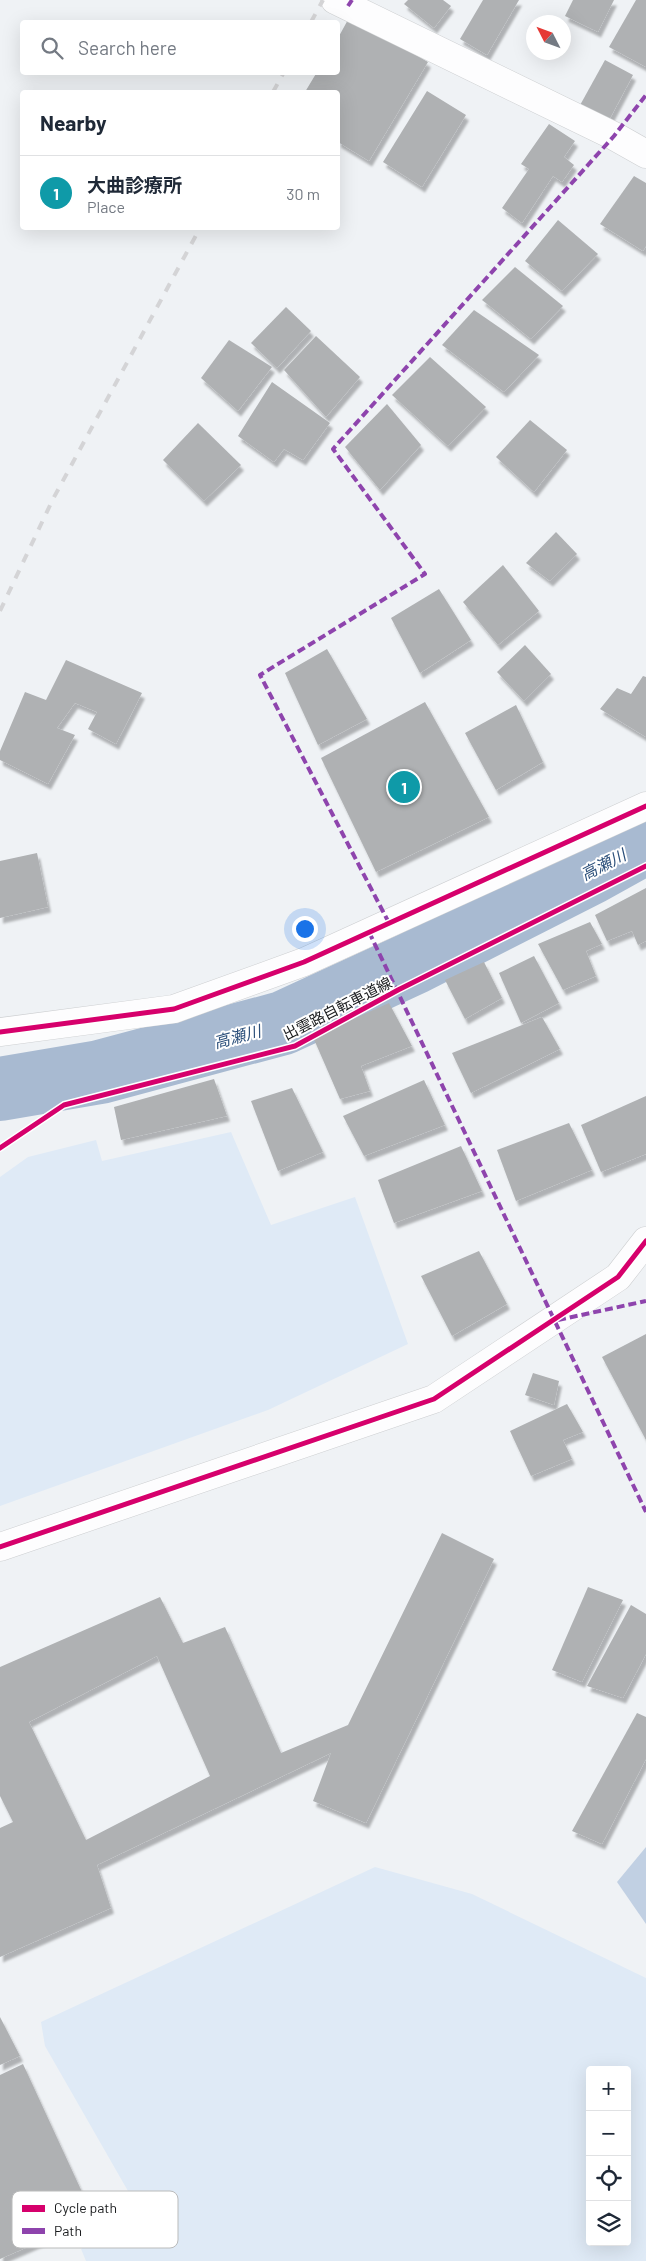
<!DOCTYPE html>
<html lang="en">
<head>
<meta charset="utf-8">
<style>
  body { margin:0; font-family:Barlow,"Noto Sans JP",sans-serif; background:#f2f2f3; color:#1f2937 }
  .controls { position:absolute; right:15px; bottom:15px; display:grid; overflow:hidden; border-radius:5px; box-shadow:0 5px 20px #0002 }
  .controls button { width:45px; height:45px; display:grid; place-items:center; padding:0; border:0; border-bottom:1px solid #e0e1e3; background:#fff; color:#1f2937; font:25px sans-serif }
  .compass { position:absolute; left:526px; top:15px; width:45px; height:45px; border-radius:50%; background:#fff; box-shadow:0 5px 20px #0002; rotate:312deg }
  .you { position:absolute; left:304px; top:928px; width:18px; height:18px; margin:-12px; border:4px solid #fff; border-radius:50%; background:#1a73e8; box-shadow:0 0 0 8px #1a73e833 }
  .badge { display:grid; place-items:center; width:32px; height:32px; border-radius:50%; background:#0b8043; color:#fff; font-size:16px; font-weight:700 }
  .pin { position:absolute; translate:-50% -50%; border:2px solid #fff; box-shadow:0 1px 5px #0006 }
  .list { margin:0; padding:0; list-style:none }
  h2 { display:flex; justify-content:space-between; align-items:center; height:65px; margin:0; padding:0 20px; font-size:21px }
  h2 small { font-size:16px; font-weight:400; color:#747a83 }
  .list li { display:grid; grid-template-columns:32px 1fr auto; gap:15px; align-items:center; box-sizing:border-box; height:75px; padding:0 20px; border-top:1px solid #e0e1e3 }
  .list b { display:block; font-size:19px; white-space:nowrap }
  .list p { margin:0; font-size:16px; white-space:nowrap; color:#747a83 }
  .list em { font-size:16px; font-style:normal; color:#747a83 }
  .icon { flex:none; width:28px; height:28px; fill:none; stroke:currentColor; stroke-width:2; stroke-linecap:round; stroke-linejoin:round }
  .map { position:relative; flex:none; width:646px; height:2261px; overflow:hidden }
  .search { position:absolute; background:#fff; box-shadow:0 5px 20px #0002; left:20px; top:20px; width:320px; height:55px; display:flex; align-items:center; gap:12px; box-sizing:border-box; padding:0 18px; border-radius:5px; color:#747a83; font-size:19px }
  .panel { position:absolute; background:#fff; box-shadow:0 5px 20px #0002; left:20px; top:90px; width:320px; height:140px; border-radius:5px }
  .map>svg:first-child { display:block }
</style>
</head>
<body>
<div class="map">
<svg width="646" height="2261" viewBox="0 0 646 2261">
  <defs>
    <filter id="shadow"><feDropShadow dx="3" dy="5.5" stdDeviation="1" flood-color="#0004"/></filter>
  </defs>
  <rect width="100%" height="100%" fill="#eff2f5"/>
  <g fill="#dfeaf6" fill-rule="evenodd">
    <path d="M231,1132l40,93 84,-28 53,147 -140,66 -268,96v-329l28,-20 68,-17 6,21z"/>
    <path d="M375,1867l97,27 174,84v283h-560l-5,-12 59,-37 -95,-166 -4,-24zM590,2070h37v172h-37z"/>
  </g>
  <path fill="#c1d0e3" d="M646,1847v77l-29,-42z"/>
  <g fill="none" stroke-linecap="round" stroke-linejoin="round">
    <path stroke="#a8bad1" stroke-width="64" d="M0,1089l100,-17 183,-49 130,-60 177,-90 56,-31"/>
  </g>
  <g fill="#afb1b3" fill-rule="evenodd" filter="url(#shadow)">
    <path d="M408,0h35l8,6 -17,22 -30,-24z"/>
    <path d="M483,0h36l-32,55 -27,-16z"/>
    <path d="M573,0h41l-16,32 -33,-16z"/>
    <path d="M636,0h10v67l-37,-20z"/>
    <path d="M350,16l78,46 -59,99 -31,-19v-50h-33l12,-20h21v-34z"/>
    <path d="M605,60l28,15 -25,47 -29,-15z"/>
    <path d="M427,91l39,24 -44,72 -39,-25z"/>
    <path d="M549,124l26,17 -11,16 10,8 -12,17 -9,-6 -31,47 -20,-15 27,-39 -8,-5z"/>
    <path d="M634,176l12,7v63l-3,5 -43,-27z"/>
    <path d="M558,220l40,34 -36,37 -37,-30z"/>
    <path d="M515,267l48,39 -32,33 -49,-39z"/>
    <path d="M286,307l25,24 -34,37 -26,-25z"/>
    <path d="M474,310l65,45 -35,37 -62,-47z"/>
    <path d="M316,336l44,41 -34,40 -42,-47z"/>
    <path d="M229,340l43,27 -34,44 -37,-33z"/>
    <path d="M430,357l56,50 -38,39 -56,-51z"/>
    <path d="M272,382l58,41 -27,37 -19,-11 -10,13 -36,-26z"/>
    <path d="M387,404l34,41 -41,45 -35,-43z"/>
    <path d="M530,420l37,30 -33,42 -38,-35z"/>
    <path d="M198,423l43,42 -37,36 -41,-41z"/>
    <path d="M556,532l21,22 -27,27 -24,-18z"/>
    <path d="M503,565l36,46 -41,34 -35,-43z"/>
    <path d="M439,589l32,51 -51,33 -29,-55z"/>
    <path d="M525,645l26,29 -27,27 -27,-29z"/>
    <path d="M327,649l40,70 -49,26 -33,-72z"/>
    <path d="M66,660l76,33 -26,51 -28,-15 9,-17 -22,-9 -18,25 18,7 -27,49 -48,-24v-9l25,-59 21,8z"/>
    <path d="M643,676l3,1v60l-46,-28 17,-21 14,6z"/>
    <path d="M425,702l64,115 -113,55 -55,-114z"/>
    <path d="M516,705l27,57 -47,28 -31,-57z"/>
    <path d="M37,853l11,54 -48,11v-57z"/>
    <path d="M646,888v53l-8,4 -6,-14 -25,10 -12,-26z"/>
    <path d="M590,922l12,22 -16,7 10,25 -33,14 -25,-46z"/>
    <path d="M534,956l25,47 -38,20 -22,-50z"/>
    <path d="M484,962l18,36 -37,21 -20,-39z"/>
    <path d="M389,1003l23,43 -51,20 9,25 -30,8 -27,-62z"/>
    <path d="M542,1017l18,32 -89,44 -19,-40z"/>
    <path d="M214,1079l13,37 -106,24 -7,-33z"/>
    <path d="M424,1080l21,45 -81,31 -21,-40z"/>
    <path d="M292,1088l31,64 -45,19 -27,-70z"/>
    <path d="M646,1096v58l-45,18 -20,-47z"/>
    <path d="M569,1123l23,47 -76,31 -19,-51z"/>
    <path d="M461,1146l21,45 -88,32 -16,-43z"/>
    <path d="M479,1251l28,53 -55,32 -31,-60z"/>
    <path d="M646,1334v106l-44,-83z"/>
    <path d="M533,1373l26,8 -5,24 -29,-10z"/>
    <path d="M567,1404l16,28 -20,8 9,19 -41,17 -21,-45z"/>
    <path d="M442,1533l52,26 -128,264 -53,-22 18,-48 -234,112 14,43 -111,49v-129l13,-6 -13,-26v-129l160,-70 23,46 42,-16 56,126 67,-28zM157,1656l53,120 -124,64 -57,-118z"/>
    <path d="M588,1587l35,13 -41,82 -30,-12z"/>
    <path d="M631,1605l15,9v40l-23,44 -36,-12z"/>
    <path d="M637,1713l9,4v42l-44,85 -30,-13z"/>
    <path d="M0,2017l20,39 -20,9z"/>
    <path d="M23,2064l71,154 -94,41v-184z"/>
  </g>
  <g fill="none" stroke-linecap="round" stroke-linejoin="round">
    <defs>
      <g id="minor">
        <path d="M335,0l279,136 32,18"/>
        <path d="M0,1547l434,-148 184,-122 28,-36"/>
      </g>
      <path id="tertiary" d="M0,1032l174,-23 130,-47 342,-156"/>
    </defs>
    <use href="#minor" stroke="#cdcfd1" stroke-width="29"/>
    <use href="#tertiary" stroke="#cdcfd1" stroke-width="29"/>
    <use href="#minor" stroke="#fdfdfe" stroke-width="28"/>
    <use href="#tertiary" stroke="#fdfdfe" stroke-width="28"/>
    <g stroke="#d4d4d6" stroke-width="4" stroke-dasharray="9 9" stroke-linecap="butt">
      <path d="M311,22l12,-22"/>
      <path d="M273,92l11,-20"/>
      <path d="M0,611l53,-112 147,-271"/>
    </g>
    <g stroke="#8e44ad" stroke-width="4" stroke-dasharray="8 4" stroke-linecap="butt">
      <path d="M348,6l4,-6"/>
      <path d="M389,923l-129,-248 165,-101 -92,-125 281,-313 32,-41"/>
      <path d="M369,932l277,580"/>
      <path d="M558,1320l88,-19"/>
    </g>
    <defs>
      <g id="cycleway">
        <path d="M0,1032l174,-23 130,-47 342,-156"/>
        <path d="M0,1148l64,-43 231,-59 103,-56 248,-124"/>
        <path d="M0,1547l434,-148 184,-122 28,-36"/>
      </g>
    </defs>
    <use href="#cycleway" stroke="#fff" stroke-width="8"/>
    <use href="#cycleway" stroke="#d6006c" stroke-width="5"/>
  </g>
  <g text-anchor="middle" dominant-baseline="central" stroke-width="4" stroke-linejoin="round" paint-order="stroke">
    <g font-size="15" fill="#191b1d" stroke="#fff">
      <text transform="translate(337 1008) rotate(-27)">出雲路自転車道線</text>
    </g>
    <g font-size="16" font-style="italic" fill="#2b4f7a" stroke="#fff">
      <text transform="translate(603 864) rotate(-27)">高瀬川</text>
      <text transform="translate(237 1036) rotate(-15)">高瀬川</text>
    </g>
  </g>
  <rect x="12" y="2191" width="166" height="57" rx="8" fill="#fff" stroke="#babbbb" stroke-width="1"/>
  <rect x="22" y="2205" width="23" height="7" fill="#d6006c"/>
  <rect x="22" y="2228" width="23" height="6" fill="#8e44ad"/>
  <g font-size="14" fill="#191b1d">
    <text x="54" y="2213">Cycle path</text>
    <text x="54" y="2236">Path</text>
  </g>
</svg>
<div class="controls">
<button>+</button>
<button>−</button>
<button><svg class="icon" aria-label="locate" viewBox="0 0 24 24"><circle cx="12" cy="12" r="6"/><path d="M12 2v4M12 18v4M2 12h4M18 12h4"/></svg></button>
<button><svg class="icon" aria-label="layers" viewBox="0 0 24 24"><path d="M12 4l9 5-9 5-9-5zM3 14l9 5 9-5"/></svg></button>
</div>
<svg class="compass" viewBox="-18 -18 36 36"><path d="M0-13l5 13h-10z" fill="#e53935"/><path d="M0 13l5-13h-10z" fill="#747a83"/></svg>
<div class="you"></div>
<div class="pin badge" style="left:404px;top:787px;background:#0f9aa8">1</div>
<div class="search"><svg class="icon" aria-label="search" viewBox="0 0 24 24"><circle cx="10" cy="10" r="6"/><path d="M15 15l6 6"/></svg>Search here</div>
<section class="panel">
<h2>Nearby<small></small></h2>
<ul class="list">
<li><span class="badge" style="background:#0f9aa8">1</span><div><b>大曲診療所</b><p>Place</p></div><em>30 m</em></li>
</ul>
</section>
</div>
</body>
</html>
